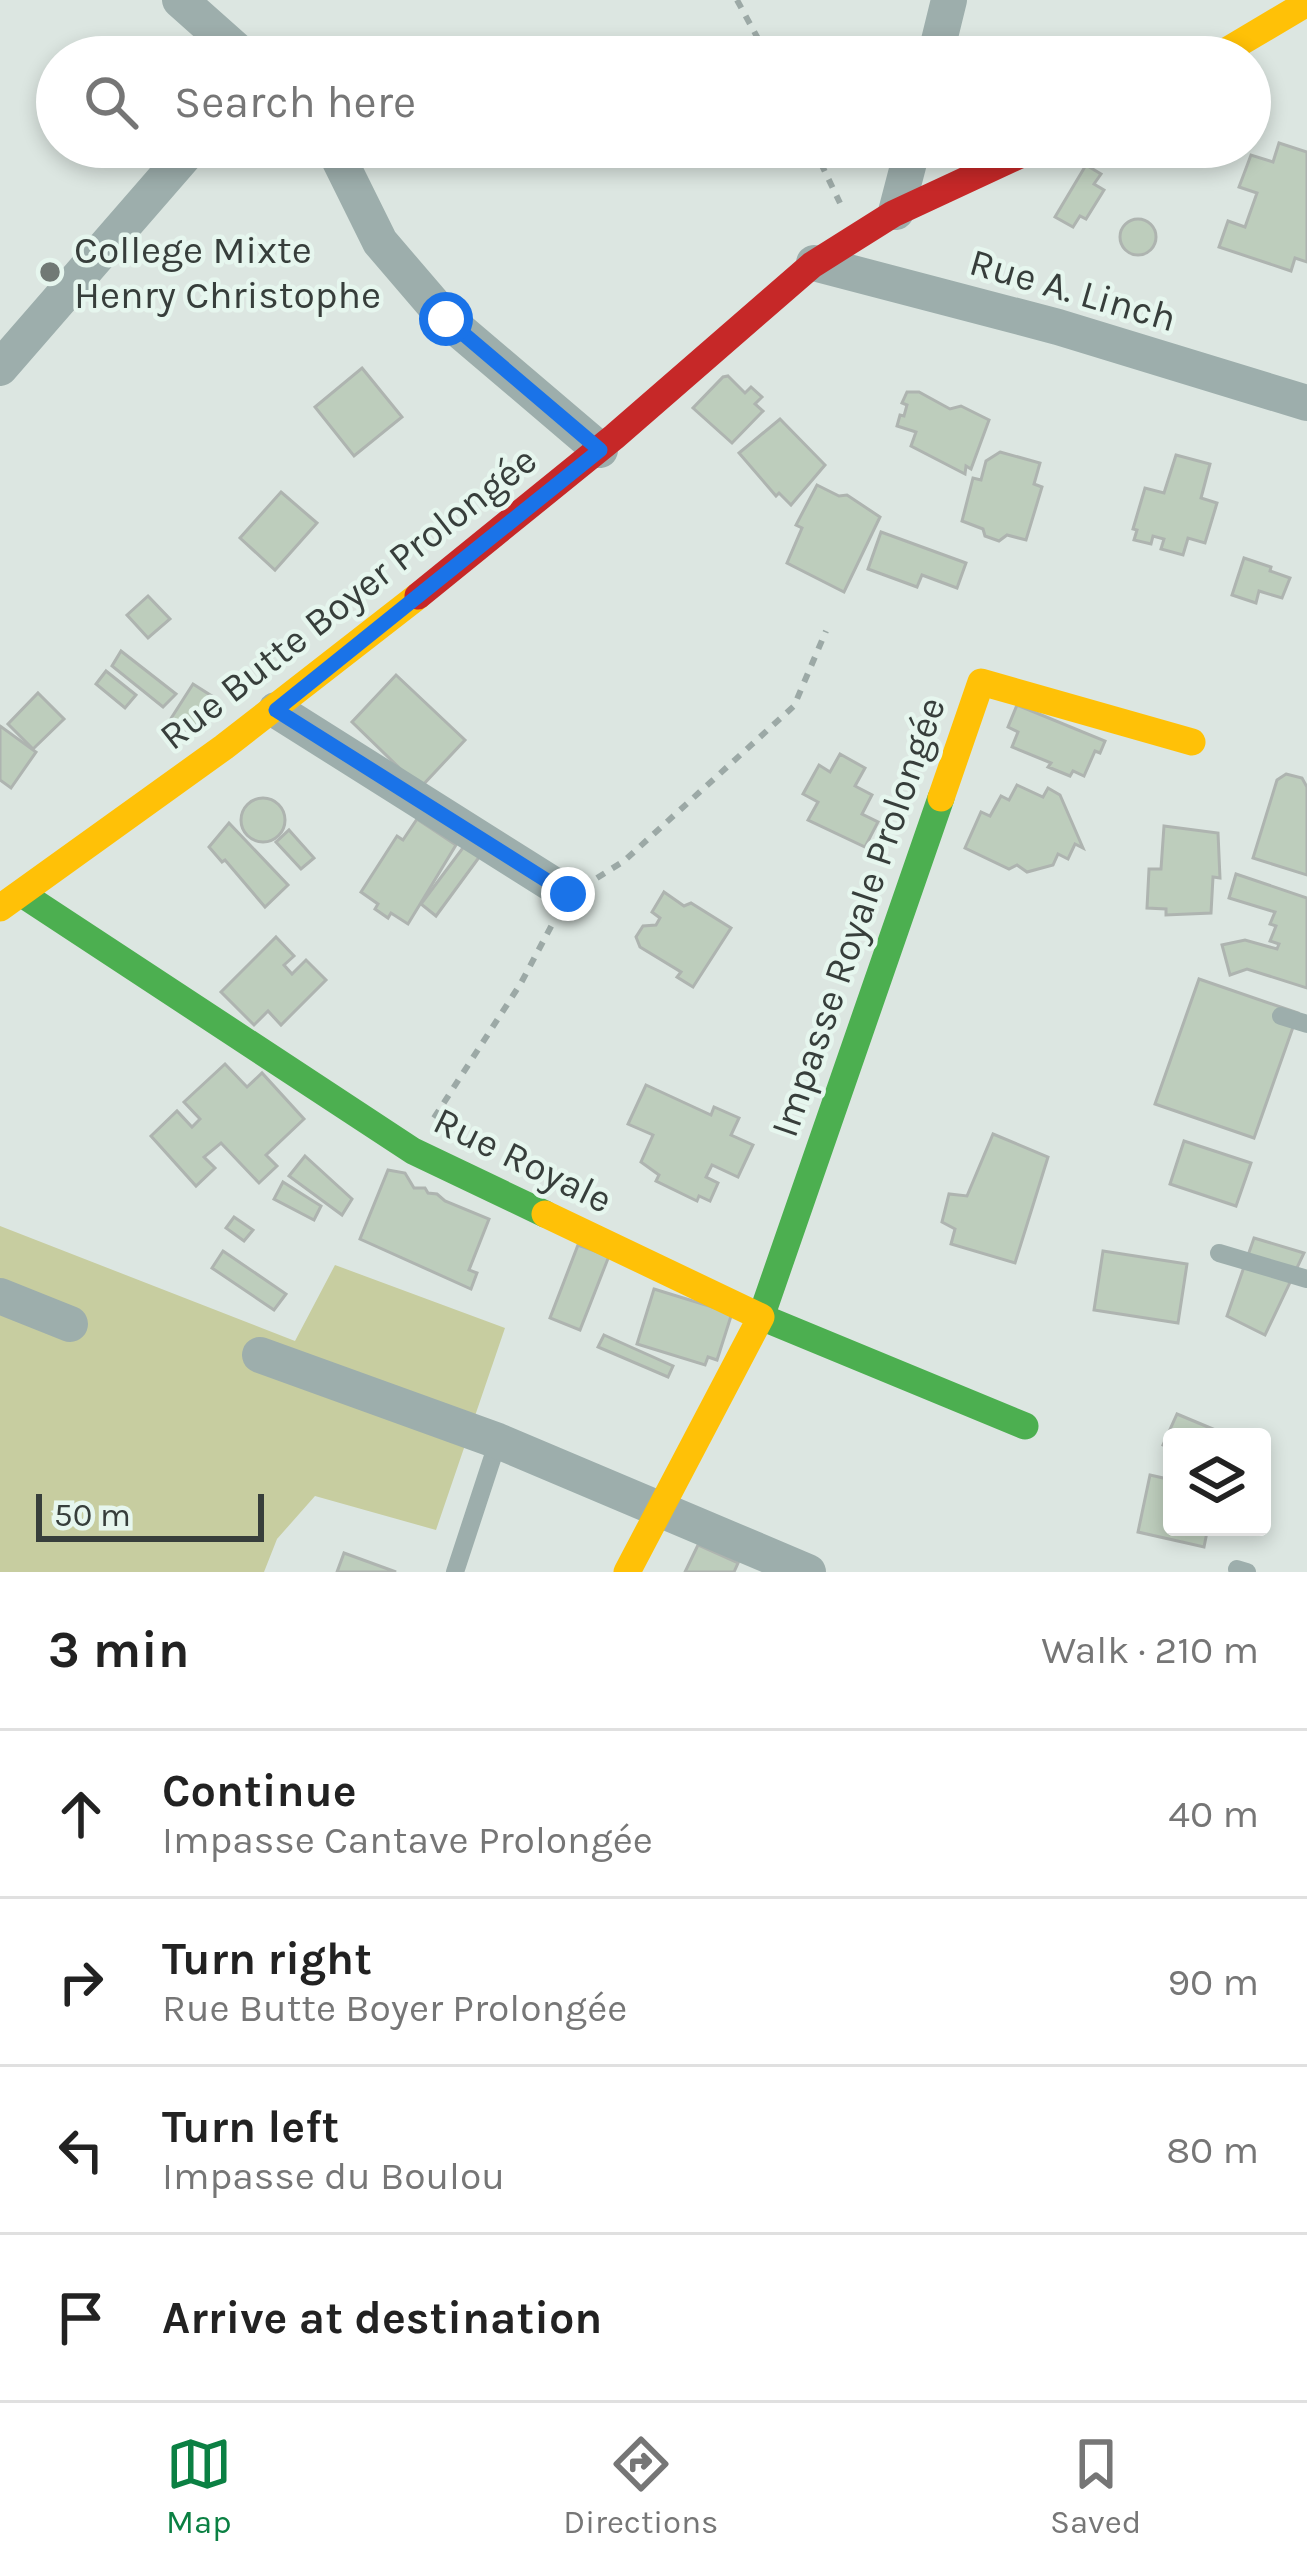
<!DOCTYPE html>
<html lang="en">
<head>
<meta charset="utf-8">
<style>
  body { margin:0; font-family:Karla,sans-serif; background:#f2f2f2; color:#222 }
  .controls { position:absolute; right:36px; bottom:36px; display:grid; overflow:hidden; border-radius:12px; box-shadow:0 6px 18px #0003 }
  .controls button { width:108px; height:108px; display:grid; place-items:center; padding:0; border:0; border-bottom:3px solid #e0e0e0; background:#fff; color:#222; font:60px sans-serif }
  .scale { position:absolute; left:36px; bottom:30px; width:228px; box-sizing:border-box; padding-left:12px; border:6px solid #373e3b; border-top:0; font-size:33px; line-height:42px; white-space:nowrap; color:#373e3b; -webkit-text-stroke:9px #e6f6ee; paint-order:stroke }
  .stop { position:absolute; width:36px; height:36px; margin:-27px; border:9px solid #1a73e8; border-radius:50%; background:#fff }
  .stop.end { background:#1a73e8; border-color:#fff; box-shadow:0 3px 12px #0008 }
  .list { margin:0; padding:0; list-style:none }
  h2 { display:flex; justify-content:space-between; align-items:center; height:156px; margin:0; padding:0 48px; font-size:51px }
  h2 small { font-size:39px; font-weight:400; color:#767676 }
  .list li { display:grid; grid-template-columns:78px 1fr auto; gap:36px; align-items:center; box-sizing:border-box; height:168px; padding:0 48px; border-top:3px solid #e0e0e0 }
  .list b { display:block; font-size:45px; white-space:nowrap }
  .list p { margin:0; font-size:39px; white-space:nowrap; color:#767676 }
  .list em { font-size:39px; font-style:normal; color:#767676 }
  .icon { flex:none; width:66px; height:66px; fill:none; stroke:currentColor; stroke-width:2; stroke-linecap:round; stroke-linejoin:round }
  .map { position:relative; flex:none; width:1307px; height:1572px; overflow:hidden }
  .search { position:absolute; background:#fff; box-shadow:0 6px 18px #0003; left:36px; right:36px; top:36px; height:132px; display:flex; align-items:center; gap:30px; box-sizing:border-box; padding:0 42px; border-radius:66px; color:#767676; font-size:45px }
  .sheet { height:828px; background:#fff }
  nav { display:flex; justify-content:space-around; align-items:center; box-sizing:border-box; height:168px; border-top:3px solid #e0e0e0; background:#fff; font-size:33px; color:#767676 }
  nav a { display:grid; justify-items:center; gap:6px }
  nav .on { color:#0b8043 }
  .map>svg:first-child { display:block }
</style>
</head>
<body>
<div class="map">
<svg width="1307" height="1572" viewBox="0 0 1307 1572">
  <rect width="100%" height="100%" fill="#dce6e1"/>
  <path fill="#c7cda0" d="M0,1226l295,115 40,-76 170,63 -69,202 -121,-34 -38,43 -13,33h-264z"/>
  <g fill="#bdcdbc" stroke="#aeb4b0" stroke-width="3">
    <path d="M1279,143l28,9v110l-12,-4 -4,13 -72,-24 9,-26 17,6 12,-34 -18,-6 12,-32 22,7z"/>
    <path d="M1086,165l15,9 -7,10 10,6 -18,29 -6,-3 -7,11 -18,-10z"/>
    <circle cx="1138" cy="237" r="18"/>
    <path d="M362,368l40,49 -48,39 -39,-49z"/>
    <path d="M728,376l17,17 6,-6 11,10 -7,7 8,7 -31,32 -39,-35 30,-31z"/>
    <path d="M907,392h12l31,17 11,-3 28,14 -18,49 -5,-3 -1,8 -54,-28 5,-14 -19,-6 3,-11 4,1 3,-11 -5,-2z"/>
    <path d="M780,419l45,46 -34,40 -12,-12 -3,3 -37,-43z"/>
    <path d="M1000,452l40,11 -6,21 8,3 -16,53 -19,-5 -8,6 -14,-5 -2,-7 -21,-8 11,-43 8,2 5,-19z"/>
    <path d="M1176,455l34,9 -9,34 16,5 -12,40 -17,-5 -5,17 -22,-6 3,-10 -11,-3 -2,8 -17,-4 3,-10 -4,-1 12,-41 19,5z"/>
    <path d="M817,485l22,11 8,-1 33,22 -36,75 -57,-29 15,-35 -6,-3z"/>
    <path d="M281,492l36,31 -42,47 -35,-32z"/>
    <path d="M881,532l85,31 -9,25 -35,-13 -5,12 -49,-18z"/>
    <path d="M1244,558l27,9 -1,4 20,7 -8,20 -23,-7 -3,12 -24,-8z"/>
    <path d="M148,596l22,23 -22,19 -21,-23z"/>
    <path d="M121,651l55,43 -13,13 -51,-41z"/>
    <path d="M106,671l30,24 -11,13 -29,-24z"/>
    <path d="M396,675l69,65 -45,48 -68,-66z"/>
    <path d="M193,684l22,14 -24,35 -21,-13z"/>
    <path d="M38,693l26,26 -31,30 -25,-25z"/>
    <path d="M1017,705l88,36 -5,12 -5,-2 -11,25 -11,-5 -3,5 -22,-9 3,-4 -39,-16 6,-15 -10,-5z"/>
    <path d="M0,726l36,26 -25,36 -11,-8z"/>
    <path d="M840,754l25,14 -10,18 17,9 -10,19 16,8 -13,25 -57,-27 10,-18 -15,-8 16,-29 11,7z"/>
    <path d="M1286,774l16,4 5,9v88l-54,-17 24,-78z"/>
    <path d="M1017,785l26,12 5,-9 12,7 23,53 -8,-4 -7,15 -10,-5 -5,11 -26,7 -10,-7 -8,4 -44,-21 16,-36 9,4 11,-20 8,4z"/>
    <circle cx="263" cy="820" r="22"/>
    <path d="M417,819l39,26 -48,79 -17,-11 -3,5 -13,-9 3,-5 -17,-12 36,-56 6,4z"/>
    <path d="M229,823l59,62 -23,22 -40,-47 -3,2 -13,-15z"/>
    <path d="M1164,826l54,7 2,45 -7,-1 -2,36 -45,2v-6l-19,-1 2,-39h12z"/>
    <path d="M289,830l25,28 -13,11 -25,-27z"/>
    <path d="M465,845l15,11 -44,60 -15,-12z"/>
    <path d="M1236,874l71,24v90l-60,-19 -17,6 -8,-30 23,-5 32,9 2,-5 -9,-3 6,-15 -6,-2 5,-12 -46,-14z"/>
    <path d="M664,892l20,14 7,-3 40,25 -38,59 -16,-10 4,-5 -41,-25 -4,-10 7,-11 13,-1 4,-7 -8,-6z"/>
    <path d="M276,937l18,19 -10,9 8,9 14,-14 20,20 -45,45 -13,-14 -14,14 -33,-33z"/>
    <path d="M1199,979l99,34 -44,125 -99,-34z"/>
    <path d="M225,1064l22,23 15,-14 42,46 -38,36 11,11 -18,17 -38,-40 -17,14 11,11 -19,18 -45,-50 26,-25 15,16 8,-8 -16,-17z"/>
    <path d="M646,1085l65,30 3,-8 25,11 -8,17 22,10 -15,32 -26,-12 -6,12 12,6 -8,18 -11,-5 -2,5 -41,-20 3,-6 -18,-13 12,-27 -25,-11z"/>
    <path d="M993,1134l55,23 -33,106 -64,-19 4,-15 -13,-7 7,-28 18,2z"/>
    <path d="M1184,1141l67,22 -15,43 -66,-22z"/>
    <path d="M305,1156l47,43 -10,16 -53,-39z"/>
    <path d="M388,1170l17,3 9,15h11l3,5 9,1 8,7 44,18 -20,51 8,3 -6,16 -111,-50z"/>
    <path d="M283,1182l38,24 -7,14 -40,-21z"/>
    <path d="M234,1217l19,13 -9,11 -18,-13z"/>
    <path d="M1254,1238l50,15 -39,82 -38,-19z"/>
    <path d="M578,1245l31,11 -29,74 -30,-12z"/>
    <path d="M223,1251l63,43 -12,16 -62,-42z"/>
    <path d="M1103,1251l84,13 -9,59 -84,-13z"/>
    <path d="M654,1289l78,24 -15,47 -9,-3 -3,8 -68,-21z"/>
    <path d="M604,1335l69,31 -5,11 -70,-30z"/>
    <path d="M1177,1414l55,23h-60v12l-9,-4z"/>
    <path d="M1150,1475l22,5v47h36l-4,20 -66,-15z"/>
    <path d="M698,1545l40,18 -4,9h-49z"/>
    <path d="M344,1553l52,19h-59z"/>
  </g>
  <g fill="none" stroke-linecap="round" stroke-linejoin="round">
    <g stroke="#9ca9a6" stroke-width="6" stroke-dasharray="9 9" stroke-linecap="butt">
      <path d="M737,0l31,57"/>
      <path d="M813,147l27,56"/>
      <path d="M597,878l27,-17 170,-155 32,-75"/>
      <path d="M434,1118l87,-135 34,-64"/>
    </g>
    <g stroke="#9daeac" stroke-width="18">
      <path d="M1281,1016l26,8"/>
      <path d="M1219,1253l88,26"/>
      <path d="M1237,1569l10,3"/>
      <path d="M455,1572l43,-131"/>
    </g>
    <g stroke="#9daeac" stroke-width="36">
      <path d="M180,0l64,57"/>
      <path d="M935,57l14,-57"/>
      <path d="M333,147l47,95 66,77 154,131"/>
      <path d="M896,212l17,-65"/>
      <path d="M814,263l244,64 249,76"/>
      <path d="M0,368l192,-221"/>
      <path d="M276,710l292,184"/>
      <path d="M0,1296l70,28"/>
      <path d="M260,1355l238,86 310,131"/>
    </g>
    <g stroke="#4caf50" stroke-width="27">
      <path d="M941,798l-180,519 264,109"/>
      <path d="M22,894l391,257 132,63"/>
    </g>
    <g stroke="#ffc107" stroke-width="27">
      <path d="M1216,57l91,-54"/>
      <path d="M941,798l40,-116 211,60"/>
      <path d="M0,908l224,-161 194,-151"/>
      <path d="M545,1214l216,103 -134,255"/>
    </g>
    <path stroke="#c62828" stroke-width="27" d="M418,596l196,-159 198,-172 81,-51 144,-67"/>
  </g>
  <g fill="none" stroke-linecap="round" stroke-linejoin="round">
    <path stroke="#1a73e8" stroke-width="15" d="M446,319l154,131 -324,260 292,184"/>
  </g>
  <circle fill="#717975" stroke="#e6f6ee" stroke-width="4.5" cx="50" cy="272" r="12"/>
  <g text-anchor="middle" dominant-baseline="central" stroke-width="9" stroke-linejoin="round" paint-order="stroke">
    <g font-size="39" fill="#373e3b" stroke="#e6f6ee" text-anchor="start">
      <text x="74" y="250">College Mixte<tspan x="74" dy="45">Henry Christophe</tspan></text>
    </g>
    <g font-size="39" fill="#373e3b" stroke="#e6f6ee">
      <text transform="translate(1073 290) rotate(16)">Rue A. Linch</text>
      <text transform="translate(348 598) rotate(-38)">Rue Butte Boyer Prolongée</text>
      <text transform="translate(858 917) rotate(-71)">Impasse Royale Prolongée</text>
      <text transform="translate(523 1160) rotate(26)">Rue Royale</text>
    </g>
  </g>
</svg>
<div class="controls">
<button><svg class="icon" aria-label="layers" viewBox="0 0 24 24"><path d="M12 4l9 5-9 5-9-5zM3 14l9 5 9-5"/></svg></button>
</div>
<div class="scale">50 m</div>
<div class="stop" style="left:446px;top:319px"></div>
<div class="stop end" style="left:568px;top:894px"></div>
<div class="search"><svg class="icon" aria-label="search" viewBox="0 0 24 24"><circle cx="10" cy="10" r="6"/><path d="M15 15l6 6"/></svg>Search here</div>
</div>
<section class="sheet">
<h2>3 min<small>Walk · 210 m</small></h2>
<ul class="list">
<li><svg class="icon" aria-label="ahead" viewBox="0 0 24 24"><path d="M12 20V5M6 11l6-6 6 6"/></svg><div><b>Continue</b><p>Impasse Cantave Prolongée</p></div><em>40 m</em></li>
<li><svg class="icon" aria-label="right" viewBox="0 0 24 24"><path d="M7 20v-9h11M14 6l5 5-5 5"/></svg><div><b>Turn right</b><p>Rue Butte Boyer Prolongée</p></div><em>90 m</em></li>
<li><svg class="icon" aria-label="left" viewBox="0 0 24 24"><path d="M17 20v-9H6M10 6l-5 5 5 5"/></svg><div><b>Turn left</b><p>Impasse du Boulou</p></div><em>80 m</em></li>
<li><svg class="icon" aria-label="arrive" viewBox="0 0 24 24"><path d="M6 21V4h12l-3 4 3 4H6"/></svg><div><b>Arrive at destination</b></div></li>
</ul>
</section>
<nav>
<a class="on"><svg class="icon" aria-label="map" viewBox="0 0 24 24"><path d="M3 6l6-2 6 2 6-2v14l-6 2-6-2-6 2zM9 4v14M15 6v14"/></svg>Map</a>
<a><svg class="icon" aria-label="directions" viewBox="0 0 24 24"><path d="M12 3l9 9-9 9-9-9zM9 14v-3h6M13 9l2 2-2 2"/></svg>Directions</a>
<a><svg class="icon" aria-label="saved" viewBox="0 0 24 24"><path d="M7 4h10v16l-5-4-5 4z"/></svg>Saved</a>
</nav>
</body>
</html>
